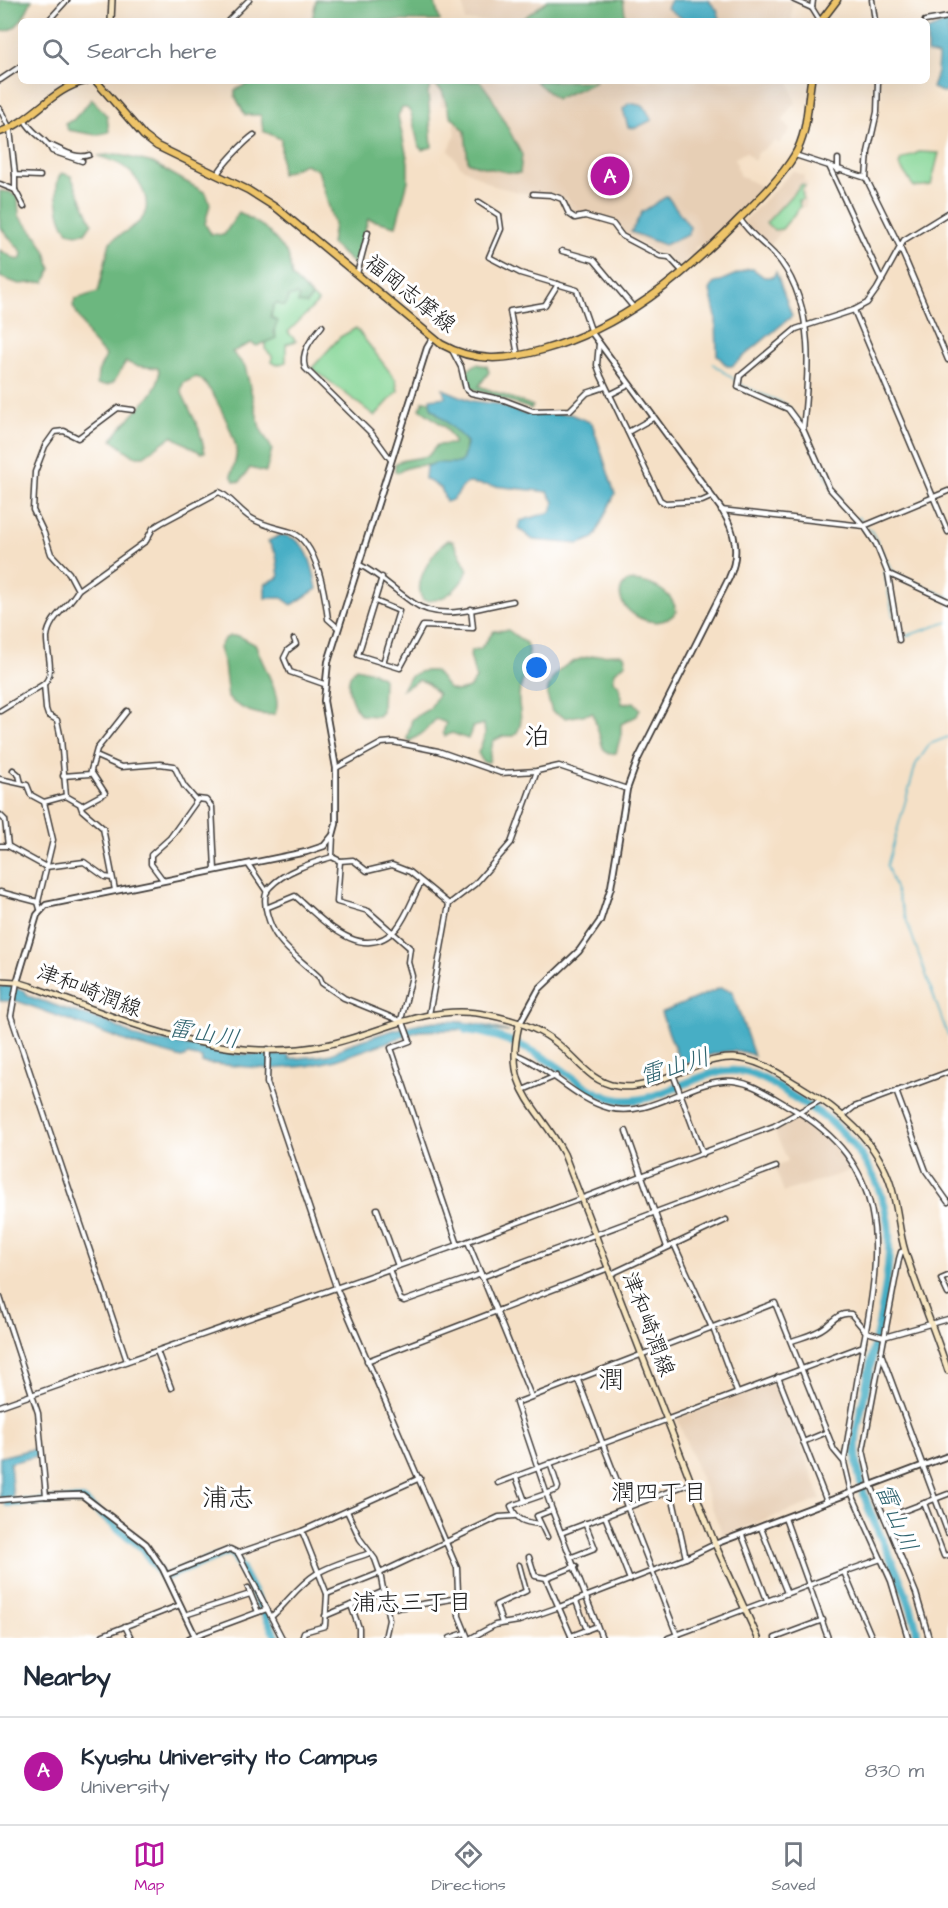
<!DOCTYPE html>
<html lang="en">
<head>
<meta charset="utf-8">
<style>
  body { margin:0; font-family:"Architects Daughter","Klee One",sans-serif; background:#f2f2f3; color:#1f2937 }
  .you { position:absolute; left:537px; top:668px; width:21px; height:21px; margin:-15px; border:4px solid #fff; border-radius:50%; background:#1a73e8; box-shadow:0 0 0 9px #1a73e833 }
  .badge { display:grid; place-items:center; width:39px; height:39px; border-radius:50%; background:#b5179e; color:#fff; font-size:20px; font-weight:700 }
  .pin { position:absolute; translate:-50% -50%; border:3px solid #fff; box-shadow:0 2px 6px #0006 }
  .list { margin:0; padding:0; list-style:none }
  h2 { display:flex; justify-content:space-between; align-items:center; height:78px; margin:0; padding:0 24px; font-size:26px }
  h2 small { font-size:20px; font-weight:400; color:#747a83 }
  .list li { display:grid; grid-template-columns:39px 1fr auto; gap:18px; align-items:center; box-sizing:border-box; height:108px; padding:0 24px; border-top:2px solid #e0e1e3 }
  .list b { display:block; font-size:22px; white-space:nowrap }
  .list p { margin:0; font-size:20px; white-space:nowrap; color:#747a83 }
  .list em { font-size:20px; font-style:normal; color:#747a83 }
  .icon { flex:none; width:33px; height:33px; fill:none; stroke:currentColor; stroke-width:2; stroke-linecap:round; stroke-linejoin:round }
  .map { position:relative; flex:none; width:948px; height:1638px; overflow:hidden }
  .search { position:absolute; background:#fff; box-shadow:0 6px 24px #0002; left:18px; right:18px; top:18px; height:66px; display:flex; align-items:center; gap:15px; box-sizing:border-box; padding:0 21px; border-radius:9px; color:#747a83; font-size:22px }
  .sheet { height:186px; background:#fff }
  nav { display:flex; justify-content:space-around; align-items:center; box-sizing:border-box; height:84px; border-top:2px solid #e0e1e3; background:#fff; font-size:16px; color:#747a83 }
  nav a { display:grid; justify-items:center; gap:3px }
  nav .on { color:#b5179e }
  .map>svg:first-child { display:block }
</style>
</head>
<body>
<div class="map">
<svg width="948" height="1638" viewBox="0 0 948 1638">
  <rect width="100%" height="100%" fill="#fff"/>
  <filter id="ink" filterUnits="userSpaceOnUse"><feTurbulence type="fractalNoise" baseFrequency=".0167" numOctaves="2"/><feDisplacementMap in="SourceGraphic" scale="12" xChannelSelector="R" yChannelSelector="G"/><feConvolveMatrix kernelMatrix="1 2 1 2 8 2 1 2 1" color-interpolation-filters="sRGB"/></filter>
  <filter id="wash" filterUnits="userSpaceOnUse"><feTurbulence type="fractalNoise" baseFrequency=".008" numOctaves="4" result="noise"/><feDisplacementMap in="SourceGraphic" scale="24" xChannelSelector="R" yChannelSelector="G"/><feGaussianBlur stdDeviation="1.35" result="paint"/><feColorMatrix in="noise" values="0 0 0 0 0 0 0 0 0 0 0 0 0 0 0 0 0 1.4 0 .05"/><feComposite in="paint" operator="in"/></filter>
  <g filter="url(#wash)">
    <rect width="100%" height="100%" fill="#f5e0c6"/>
    <g fill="#e7cfb5">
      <path d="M463,0h329v21h-327z"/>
      <path d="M449,81h340l7,23 -4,1 -9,15 7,10 -11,14 -3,-3 -18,12 -4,8 -8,-9 -11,6 4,17 23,12 -26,30 -30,27 -11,3 1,5 -19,17 -11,-15h-7l-36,-21 -11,-12 -27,-7 -12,1 -6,-15 -3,-2 -17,-5 -14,-1 -2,3 -37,-9 -33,-19 -12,-17 7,-17 -3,-8 4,-3 -4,-15 -13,-1 3,-17z"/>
      <path d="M793,171l12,5 -2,3 5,5 -3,6 1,17 -6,1 -31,39 -22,-19 -3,-7z"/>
      <path d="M799,1118l34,25 20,27 -69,22 -9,-24 13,-7 -14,-31z"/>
      <path d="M777,1382l44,117 -98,37 -46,-118z"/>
    </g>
    <g fill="#85d696" stroke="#507959" stroke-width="1.5">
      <path d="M919,152l20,1 -8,32 -17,2 -15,-22 2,-5z"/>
      <path d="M802,184l3,2 -3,3 1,10 -4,1 1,7 -18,22 -8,1 -8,-7z"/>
      <path d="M296,295l14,5 2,-4 6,6 -30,30 8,9 -10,3v18l-9,3 -5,-3v-6l-7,-7 1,-7 10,-7c-8,-21 -8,-37 20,-40z"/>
      <path d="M356,328l40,52 2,11 -23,25 -63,-48 28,-31z"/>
    </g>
    <g fill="#6cb77f" stroke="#446a4e" stroke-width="1.5">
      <path d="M0,0h32c-7,14 -14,33 -32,31z"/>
      <path d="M316,0h118l6,21h-128z"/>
      <path d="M548,0h75l3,21h-106z"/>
      <path d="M480,81l11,15 31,59 -2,18c-5,2 -47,-8 -52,-11l-3,-31 -15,-16 -8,-24 -6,-5 -5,-1 -3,8 4,54 -10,3 -3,-3 -8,-34 -4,-5h-5l-4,8 10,46v19l-12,45 -28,-7 -13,46 -24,-21 3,-20 -16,-54 -13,-6 -24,10v-35l-18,-8 -2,-16h-16l-10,-19v-6l16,-8z"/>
      <path d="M535,81h61v1l-40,17z"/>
      <path d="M92,99l15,17 2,16 -13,3 -28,-5 -3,-7 8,-3z"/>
      <path d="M116,154l37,9 53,30 4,11 -5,20 6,10 13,1 15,-23 25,15 12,13 12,14 4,23 20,19 -5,8 -9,-1 1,-6 -3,-2 -8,2 -1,7 -4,2 -6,-3 -3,2 -4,12 8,4 -4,9 2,8 -19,8 -6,-3 -19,9 13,14 15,62 12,21 -6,23 -16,-4 -10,14 -6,-1 -3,-6c3,-9 7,-19 5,-28 -4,-16 -25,-66 -40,-70l-13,6 -2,8 18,38 6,23 -4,1 -29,-17 -28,20h-10l-22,-16c10,-21 54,-47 46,-72l-21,-2 -11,-4c-10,12 -8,27 -29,22l1,-12 8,-16 -15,-16 -18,-34 2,-7 23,-7 12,-50c9,-8 23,-13 31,-22 14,-17 -2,-42 -17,-53 -7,-5 -17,-8 -26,-11z"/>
      <path d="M62,173l9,3 21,47 -7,10c-6,1 -13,2 -18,-3 -9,-10 -15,-48 -5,-57z"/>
      <path d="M0,191l10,1 8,6 1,18 17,19 10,17 5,17 -6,13 -26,2 -19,-7v-27l17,10 4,-1 1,-7 -22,-25z"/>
      <path d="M476,364l11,2 2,6 -10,14 54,20 -2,3 -60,-21 -5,-10 1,-7z"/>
      <path d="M423,401h7l2,8 34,30 -3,21c-14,12 -44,-2 -64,12h-4v-8l5,-3 28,-5 9,-11 16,-1 1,-3 -9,-14 -25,-18z"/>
      <path d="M448,540l5,1 15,29c-8,18 -25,34 -45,30 -12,-17 11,-50 25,-60z"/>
      <path d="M626,582c19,-4 48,9 50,30 -21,27 -73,-9 -50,-30z"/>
      <path d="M508,630l18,13c8,20 -4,32 -7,52 -2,15 8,27 -5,41h-11l-10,5 -4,21h-6l-5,-9 7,-18 -1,-11 -11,3 -5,12 -16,-6 -7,3 -2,-3 3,-10 -10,-4 -13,14 -13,8 -3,-2 5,-20 18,-11 8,-14 -11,-11 -8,-3 -17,10c7,-16 15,-20 32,-19 14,12 11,26 35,17l7,-9 -6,-24 2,-5 8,-1 14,-18z"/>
      <path d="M230,636h9l17,9c5,20 28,50 19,69 -17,3 -35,-5 -47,-16l-4,-34 -5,-16 5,-9z"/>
      <path d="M620,654l4,1 2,8 -11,9 -2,8 6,5 3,19 12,-2 6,7 -3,7 -16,8v11l-5,18 -7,1 -6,-6 -10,-35 -27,5 -14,-6 -5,-17c5,-36 44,-41 73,-41z"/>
      <path d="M356,668l17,4 10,6 -1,34 -4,4 -17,-1c-11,-12 -19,-35 -5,-47z"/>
    </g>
    <g fill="#46aec5" stroke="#316570" stroke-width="1.5">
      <path d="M671,0h37l9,10 4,11h-35l-19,-13z"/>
      <path d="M945,20h3v67l-3,6 -13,-5 5,-16 1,-16 -11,-3v-22l18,-8z"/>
      <path d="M629,103l15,3 8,14 -16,8 -8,-1 -5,-18z"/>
      <path d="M667,196l23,31 -2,8 -24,10 -33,-13 11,-20z"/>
      <path d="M748,269h5l11,8h9l3,-5 16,44 -60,50h-5l-10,-11 -1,-38 -6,-27 3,-6z"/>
      <path d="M443,389l29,12 25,3 27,10h46l22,9 23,71 -21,44 -15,6 -46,-4 -15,-12 2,-7 31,-9 3,-10 -6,-10 -80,-9c-10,4 -9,17 -22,19l-5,-14 -16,-9 1,-12 9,-4h24l4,-4 4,-17 -36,-35 -1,-8 16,-2z"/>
      <path d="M280,535c28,1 33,32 37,54l-25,16 -10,-7h-17v-14l14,-7 -3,-23 -8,-13z"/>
      <path d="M5,985l20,6 3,5c25,9 49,17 75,25 20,6 37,24 61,20l69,13 56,1v4c14,-2 29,-2 42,-5 6,-2 10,-7 16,-9 67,-21 90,-35 162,-13l-26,-3 -64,2 -83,29 -29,6 -36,3 -69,-6v-5l-14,-3 -6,3 -46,-13 -119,-44h-17v-14z"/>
      <path d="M720,988l12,3 22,65c-22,-13 -51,2 -73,9l-20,-52z"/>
      <path d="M37,1448l1,8 -28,7 3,34 -13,1v-41z"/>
    </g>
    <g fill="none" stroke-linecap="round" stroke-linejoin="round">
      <g stroke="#46aec5" stroke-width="1.5">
        <path d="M713,364l30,22 42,18 18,20"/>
        <path d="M805,428l26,58 10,12"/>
        <path d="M858,517l14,15 19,37 7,6 50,22"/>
        <path d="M884,570l9,46"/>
        <path d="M900,638l48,-16"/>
        <path d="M948,737l-18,7 -14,20 -29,102 61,170"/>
      </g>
      <g stroke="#46aec5" stroke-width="8">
        <path d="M466,1030c29,3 55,14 80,29 23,14 42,34 69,40 46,10 88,-39 134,-26 22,7 42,23 62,35 42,25 75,75 78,125 2,53 -15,108 -24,160 -4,18 -10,38 -9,56 2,69 52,122 62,189"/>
        <path d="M8,1503l75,-3 59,48 21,30 65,-26 5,1 44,85"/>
      </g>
    </g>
  </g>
  <g filter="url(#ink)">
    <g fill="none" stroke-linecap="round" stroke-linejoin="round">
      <defs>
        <g id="minor">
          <path d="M794,0l18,8"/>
          <path d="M813,0l-1,8 8,13"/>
          <path d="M872,0l3,21"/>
          <path d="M48,21l19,-21"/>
          <path d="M228,21l21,-21"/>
          <path d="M925,21l23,-4"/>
          <path d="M0,80l21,-14"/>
          <path d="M878,81l-1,31 -9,40 -2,26 34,69 48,113"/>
          <path d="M0,109l10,20 5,46 25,1"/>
          <path d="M25,120c6,14 22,18 27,31l30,10"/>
          <path d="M50,145c12,5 26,15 39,10"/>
          <path d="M795,155l71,23"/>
          <path d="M838,159v12"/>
          <path d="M830,168l52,113"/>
          <path d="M15,175v15l9,17"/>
          <path d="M217,175c4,-9 28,-34 37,-40"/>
          <path d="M0,184l15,6"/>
          <path d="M533,194l18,1 11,4 7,15 6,4 10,-2 28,8 9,12 38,20 9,1 13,14"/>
          <path d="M479,202l20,13 2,14 -12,28 31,16 57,17 15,43"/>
          <path d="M740,219c11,18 29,27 41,43 34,46 28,113 22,167"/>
          <path d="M562,251l32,9 40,48"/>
          <path d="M357,274l11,-42"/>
          <path d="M854,310l94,222"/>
          <path d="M322,326c-10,12 -22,26 -17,42l67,66 19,26"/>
          <path d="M599,343l-2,22 4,11 59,124 5,3 37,-2 9,-4"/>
          <path d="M452,350l9,17 5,22 5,4 33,7 29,11 37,-1 17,-17 18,-6"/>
          <path d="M518,356l-8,-45 35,-6 13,-21"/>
          <path d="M609,395l20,-10"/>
          <path d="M628,432l25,-14"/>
          <path d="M721,510l143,16 84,-35"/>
          <path d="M358,564c21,10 35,25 54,38 28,21 69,5 101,-1"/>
          <path d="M889,574l59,27"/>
          <path d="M382,577l-24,78 42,13 23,-42 50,2 -2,-19"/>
          <path d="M78,590l-9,-17 -18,-19 -7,-21 -11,-23 2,-38 10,-26 10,-14 9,-1 14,7 40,-30 15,2"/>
          <path d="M375,601l24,10 -16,52"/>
          <path d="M294,639l2,5 -8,6 -4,8 6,14 34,12"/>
          <path d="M899,640l-11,-66 -12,-30 -12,-18 -35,-38 -26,-59 -15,-20 -50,-22 2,-11 56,-47 58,-19 13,-7 10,-14 27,-49 44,-27"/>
          <path d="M0,711l44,-27"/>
          <path d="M96,756l25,11 39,-3 14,2 10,20 12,14"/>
          <path d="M336,768l46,-25 11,-1 45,9 63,22 36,-2 22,-5 68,23"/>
          <path d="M13,770l6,5 2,8"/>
          <path d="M63,776l27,-2 7,-25 30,-38"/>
          <path d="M0,779l27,6 4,10 13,7 9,38 -15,62 2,7"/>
          <path d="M66,796l-5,-57 -4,-19 -9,-5 -2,-6 -2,-25c12,-11 2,-33 3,-47 2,-20 22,-30 31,-47l68,-49 7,-13 8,-5 58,-31c9,3 22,20 32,26 13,8 26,10 40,14 27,10 34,64 37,87l9,8"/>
          <path d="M44,802l22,-6 14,8 2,6 21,18 12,62"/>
          <path d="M81,806l24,-13 -13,-20"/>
          <path d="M0,815l5,5 3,26"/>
          <path d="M0,846h8l38,21"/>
          <path d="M332,857l1,-22"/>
          <path d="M340,861l-3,41 31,9 42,37 -2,14 4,14 -11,44"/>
          <path d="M248,864l19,28"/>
          <path d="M46,867l38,-5 21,15 7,1"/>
          <path d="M163,880l-12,-16v-9l19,-17 28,-39 8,1 6,7 3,63"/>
          <path d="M0,892l38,10"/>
          <path d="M449,904l-39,-32 -18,-7 -25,6 -14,-11 -13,1 -8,-4c-21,6 -47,14 -62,30 -12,11 1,42 9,52 11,15 28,26 41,39l2,5 22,15 59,24 7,19 -19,7 67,197"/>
          <path d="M266,908l29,-12c26,22 67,70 102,32 10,-12 16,-31 24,-45"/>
          <path d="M17,982l-6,34 116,345"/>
          <path d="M429,1015l20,-111 26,-20 36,-41 26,-72"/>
          <path d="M268,1049l-1,34 69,204 121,281 2,48 9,22"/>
          <path d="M673,1074l30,80"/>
          <path d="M523,1090l33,-14"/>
          <path d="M896,1091l30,80 22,31"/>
          <path d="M844,1115l10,-8 94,-35"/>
          <path d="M626,1131l41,116"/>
          <path d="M377,1209l21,57"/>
          <path d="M468,1242l63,154"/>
          <path d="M674,1244l38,84"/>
          <path d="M905,1251l-4,1 -2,7 -36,191 8,35 45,108 13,45"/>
          <path d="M389,1269l11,30 4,2 77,-27"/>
          <path d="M611,1274l115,-54"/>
          <path d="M948,1276l-7,3 7,15"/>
          <path d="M482,1277l294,-110"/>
          <path d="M0,1297l38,116 8,83 -46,4"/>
          <path d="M713,1328l24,64"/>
          <path d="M792,1341c11,-4 24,-7 33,-14 9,-7 14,-15 26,-13l15,18 18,5 64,-18"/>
          <path d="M157,1351l14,37"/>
          <path d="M882,1356l66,177"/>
          <path d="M367,1361l242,-93"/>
          <path d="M778,1377l49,125"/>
          <path d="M578,1380l100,258"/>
          <path d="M0,1406l458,-161 316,-119 47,-26"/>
          <path d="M803,1442l24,-10"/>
          <path d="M844,1461l19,-115"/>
          <path d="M516,1477l9,24"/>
          <path d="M498,1483l365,-137c20,-100 27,-182 -73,-239 -22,-12 -41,-28 -67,-26 -35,2 -75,37 -114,27 -35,-9 -58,-40 -94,-54"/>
          <path d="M671,1491l15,67"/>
          <path d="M924,1503l20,53 4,-1"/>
          <path d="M347,1511l13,28 15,20 5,14 9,47 -4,18"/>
          <path d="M605,1516l25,64"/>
          <path d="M785,1518l43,120"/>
          <path d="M885,1518l63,-24"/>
          <path d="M539,1524c-15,-2 -22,-3 -28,-18l46,-16 1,-3 -8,-24"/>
          <path d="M761,1528l26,65"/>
          <path d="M302,1531l25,63 -2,32 -21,6 -2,6"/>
          <path d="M561,1533l130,-50"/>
          <path d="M742,1535l25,65"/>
          <path d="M547,1537l-10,-21 15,-6"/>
          <path d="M238,1553l64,-22 118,-53"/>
          <path d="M529,1557l6,19 11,2 26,60"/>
          <path d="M572,1557l23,-9 -10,-25"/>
          <path d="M844,1572l37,-13"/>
          <path d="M166,1575l64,-26 8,4 44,85"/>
          <path d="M546,1578l30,-12"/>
          <path d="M248,1588l10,24"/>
          <path d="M327,1594l53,-21 119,-56 16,-1"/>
          <path d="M576,1601l11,29"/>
          <path d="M351,1605l8,23v10"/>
          <path d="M398,1608l60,-10"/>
          <path d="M185,1615l65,-21"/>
          <path d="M325,1616l57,-24"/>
          <path d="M271,1617c16,-14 27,-32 45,-43 16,-10 37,-15 54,-21"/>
          <path d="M502,1623l-6,-18 30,-14 -7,-26"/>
          <path d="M125,1626l6,12"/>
          <path d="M103,1635l77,-30"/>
          <path d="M571,1636l26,-10"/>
          <path d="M189,1638l78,-29"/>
          <path d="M450,1638l15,-5"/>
          <path d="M471,1638l24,-13 24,-4 40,-14 127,-49 29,-14"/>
          <path d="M602,1638l-50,-128 -36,-107 259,-100 59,147 10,12 7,30 40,89 17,57"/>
          <path d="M668,1638l176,-66 28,66"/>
          <path d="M775,1638l48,-18"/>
        </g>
        <g id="tertiary">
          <path d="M17,982l20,-67 9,-10 260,-53 18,-6 9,-11 3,-11v-56l-12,-67 4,-39 99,-314 6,-10"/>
          <path d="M519,1025l20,-36 40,-38 21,-30 11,-34 16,-98 11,-30 91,-181c11,-24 7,-45 -7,-68l-130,-177"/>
          <path d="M46,1496l36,-1 64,49 17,25 33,69"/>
          <path d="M715,1544l233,-88"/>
        </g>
        <g id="secondary">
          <path d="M111,21l1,-21"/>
          <path d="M0,981l17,1 13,4c97,35 190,80 296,59 52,-11 97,-39 151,-32 27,4 60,13 81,31 20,16 32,38 59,42 37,7 79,-30 117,-28 24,1 44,15 64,27 41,24 80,55 94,104 6,21 7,42 13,62 13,41 30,80 43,120"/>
          <path d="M519,1025c-16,66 18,78 45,129l151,390 43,94"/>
        </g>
        <g id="primary">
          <path d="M821,21l16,-21"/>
          <path d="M96,81l48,55 13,10 91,44 30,19 163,135c34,19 65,16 101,6 79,-22 142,-74 198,-132 19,-19 40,-39 54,-62 14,-22 13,-50 17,-75"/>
          <path d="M0,132c32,-10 53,-45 86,-51"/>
        </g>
      </defs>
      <use href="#minor" stroke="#3d3936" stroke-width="7"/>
      <use href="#tertiary" stroke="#3d3936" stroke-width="8"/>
      <use href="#secondary" stroke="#3d3936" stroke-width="8"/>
      <use href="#primary" stroke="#3d3936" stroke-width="9"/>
      <use href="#minor" stroke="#fff" stroke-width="4"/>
      <use href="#tertiary" stroke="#fff" stroke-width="4.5"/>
      <use href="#secondary" stroke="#f8e7c3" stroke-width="5"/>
      <use href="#primary" stroke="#eec469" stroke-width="6"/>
    </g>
  </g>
  <g text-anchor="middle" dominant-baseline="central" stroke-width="6" stroke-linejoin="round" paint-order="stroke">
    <g font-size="22" fill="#1c1c1c" stroke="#fff">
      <text transform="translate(410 294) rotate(39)">福岡志摩線</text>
      <text transform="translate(89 991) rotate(21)">津和崎潤線</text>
      <text transform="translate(648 1324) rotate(69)">津和崎潤線</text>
    </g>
    <g font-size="24" font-style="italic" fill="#316570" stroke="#fff">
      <text transform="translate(204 1034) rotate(10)">雷山川</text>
      <text transform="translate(675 1067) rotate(-17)">雷山川</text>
      <text transform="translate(896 1518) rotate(67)">雷山川</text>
    </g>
    <g font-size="24" fill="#1c1c1c" stroke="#fff">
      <text x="659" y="1493">潤四丁目</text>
      <text x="412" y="1603">浦志三丁目</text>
    </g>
    <g font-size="26" fill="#1c1c1c" stroke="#fff">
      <text x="537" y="737">泊</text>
      <text x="611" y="1380">潤</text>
      <text x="228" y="1498">浦志</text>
    </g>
  </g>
</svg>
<div class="you"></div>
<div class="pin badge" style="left:610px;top:176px">A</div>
<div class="search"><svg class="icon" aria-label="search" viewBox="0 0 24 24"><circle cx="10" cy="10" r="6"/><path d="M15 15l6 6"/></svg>Search here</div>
</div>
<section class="sheet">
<h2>Nearby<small></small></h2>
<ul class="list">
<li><span class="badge">A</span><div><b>Kyushu University Ito Campus</b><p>University</p></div><em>830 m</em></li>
</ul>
</section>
<nav>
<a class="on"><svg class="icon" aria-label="map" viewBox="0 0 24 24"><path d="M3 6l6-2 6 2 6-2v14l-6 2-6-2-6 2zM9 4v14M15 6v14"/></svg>Map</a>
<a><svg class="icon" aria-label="directions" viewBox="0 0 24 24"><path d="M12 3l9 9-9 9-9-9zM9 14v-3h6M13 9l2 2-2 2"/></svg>Directions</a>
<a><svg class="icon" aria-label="saved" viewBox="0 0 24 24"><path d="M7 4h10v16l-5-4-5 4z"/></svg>Saved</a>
</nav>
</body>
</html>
